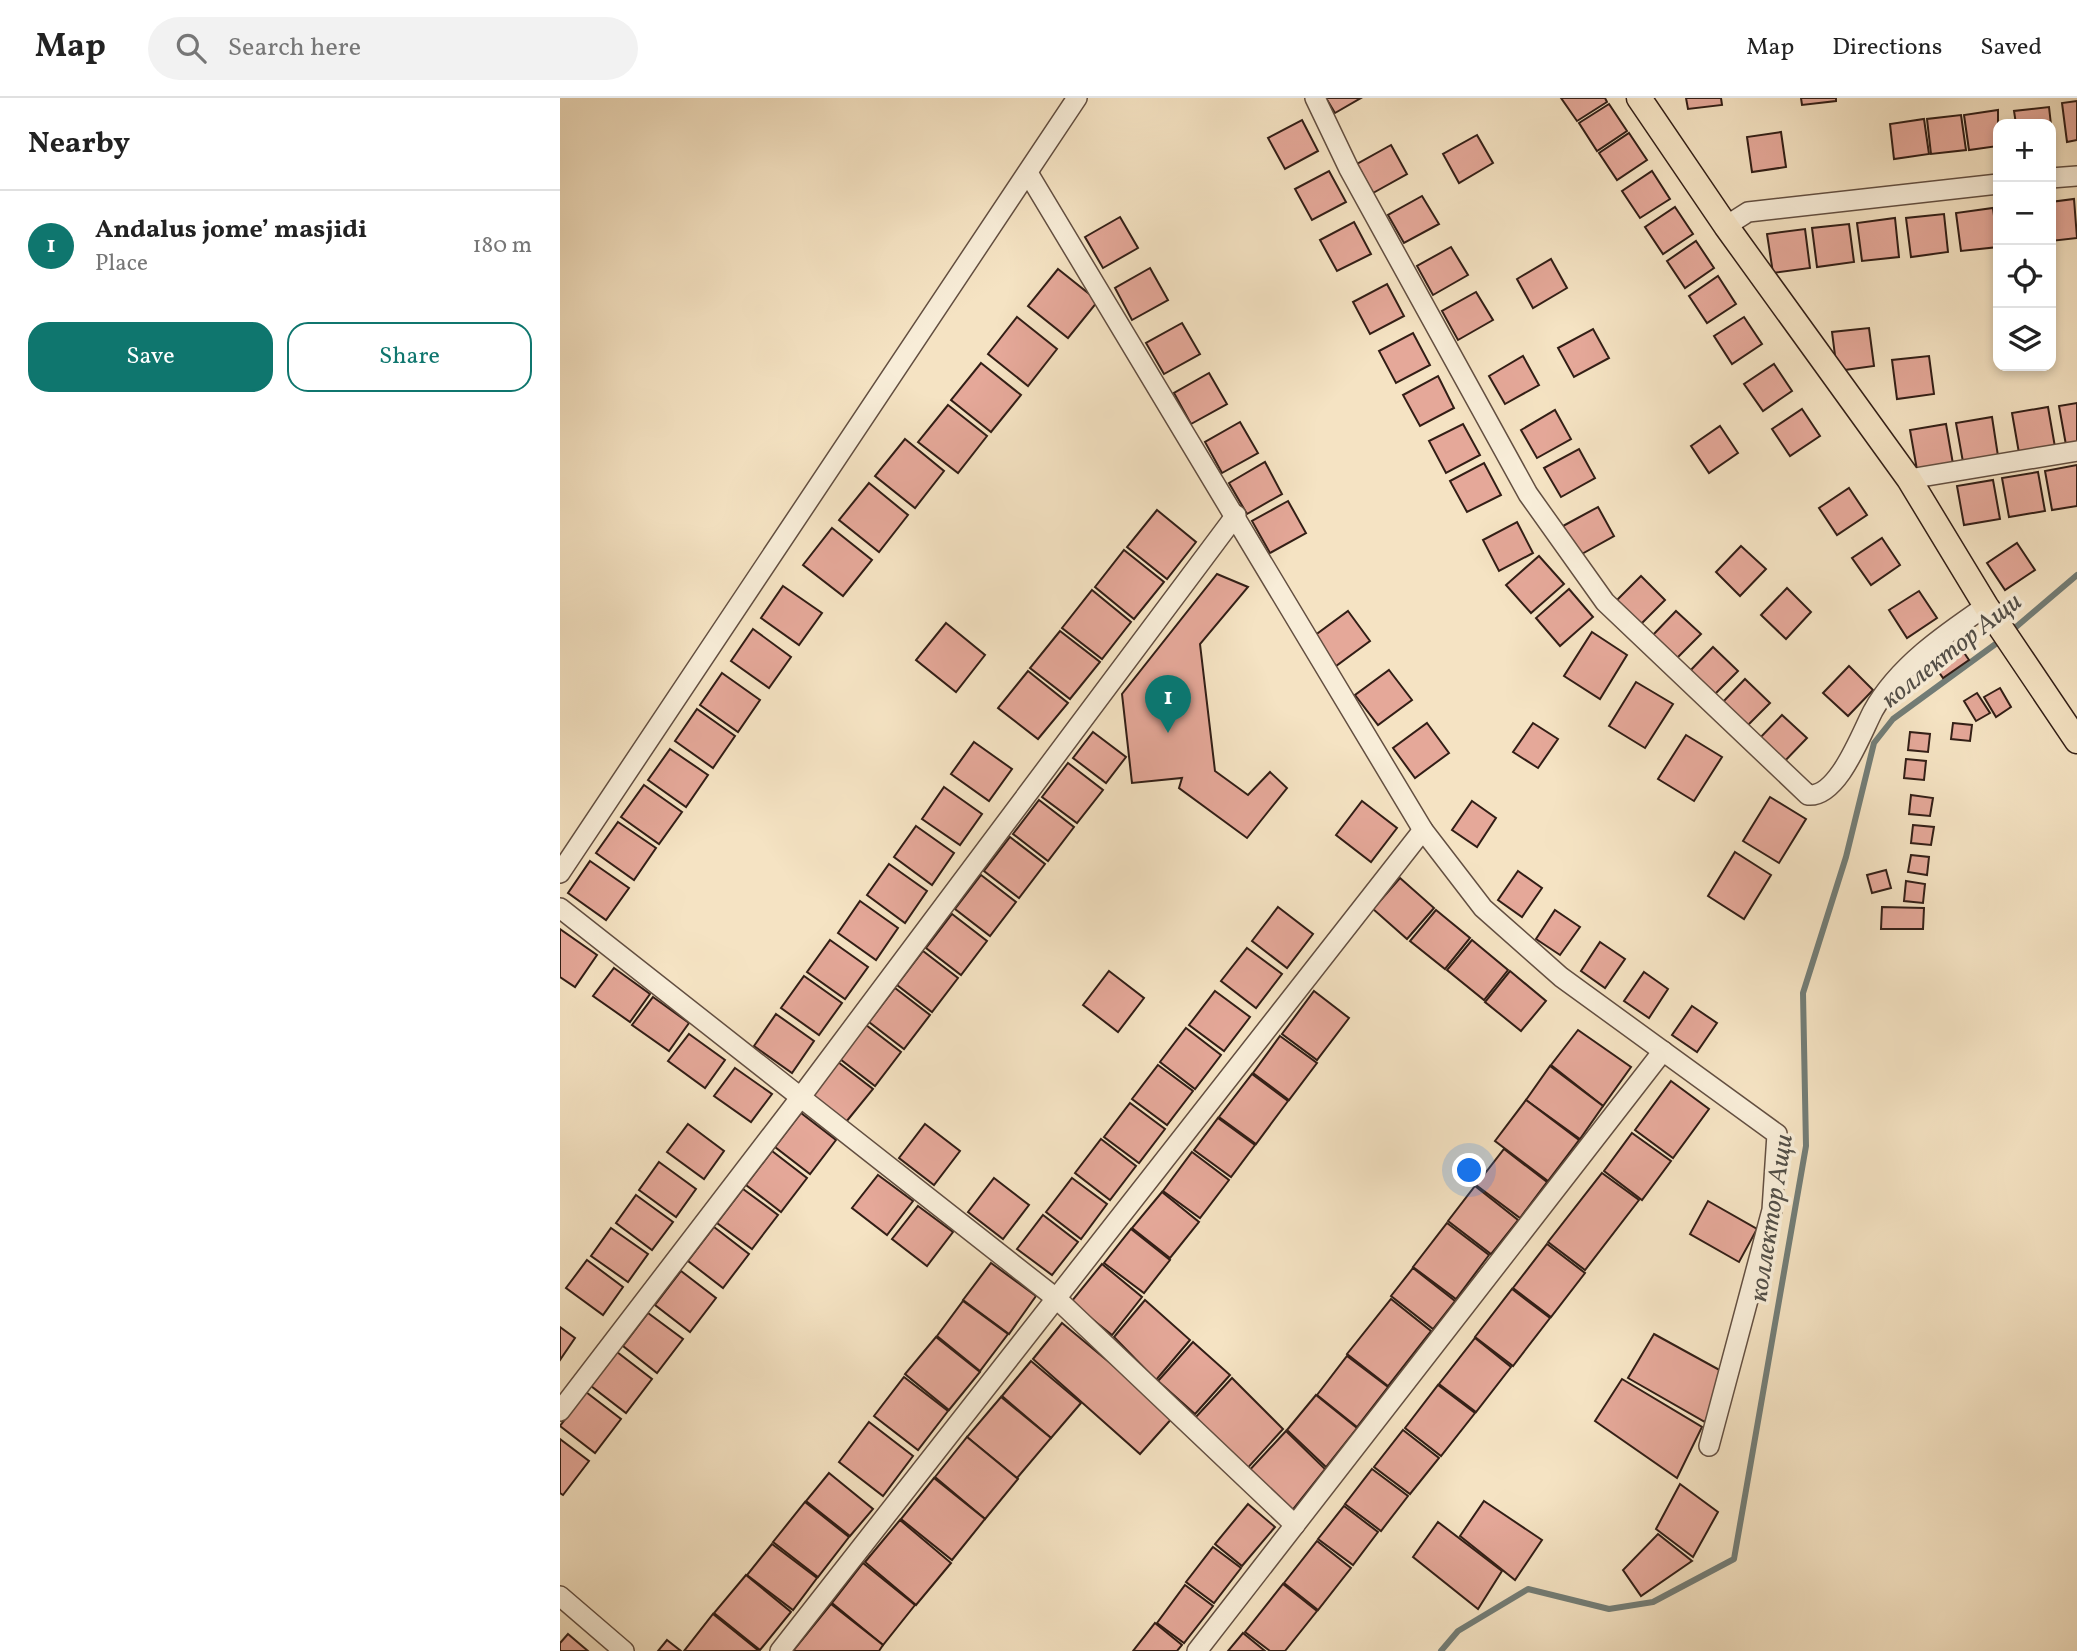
<!DOCTYPE html>
<html lang="en">
<head>
<meta charset="utf-8">
<style>
  body { margin:0; font-family:Vollkorn,serif; background:#f2f2f2; color:#222 }
  .controls { position:absolute; right:21px; top:21px; display:grid; overflow:hidden; border-radius:14px; box-shadow:0 4px 10px #0003 }
  .controls button { width:63px; height:63px; display:grid; place-items:center; padding:0; border:0; border-bottom:2px solid #e0e0e0; background:#fff; color:#222; font:35px sans-serif }
  .you { position:absolute; left:910px; top:1073px; width:24px; height:24px; margin:-18px; border:5px solid #fff; border-radius:50%; background:#1a73e8; box-shadow:0 0 0 10px #1a73e833 }
  .badge { display:grid; place-items:center; width:46px; height:46px; border-radius:50%; background:#0f766e; color:#fff; font-size:23px; font-weight:700 }
  .pin { position:absolute; translate:-50% -58px; filter:drop-shadow(0 2px 4px #0008) }
  .pin::after { content:''; position:absolute; top:37px; width:24px; height:21px; background:inherit; clip-path:polygon(0 0,100% 0,50% 100%) }
  .list { margin:0; padding:0; list-style:none }
  h2 { display:flex; justify-content:space-between; align-items:center; height:91px; margin:0; padding:0 28px; font-size:30px }
  h2 small { font-size:23px; font-weight:400; color:#767676 }
  .list li { display:grid; grid-template-columns:46px 1fr auto; gap:21px; align-items:center; box-sizing:border-box; height:112px; padding:0 28px; border-top:2px solid #e0e0e0 }
  .list b { display:block; font-size:26px; white-space:nowrap }
  .list p { margin:0; font-size:23px; white-space:nowrap; color:#767676 }
  .list em { font-size:23px; font-style:normal; color:#767676 }
  .actions { display:flex; gap:14px; padding:21px 28px }
  .actions a { flex:1; padding:16px 0; border:2px solid #0f766e; border-radius:21px; text-align:center; font-size:24px; color:#0f766e }
  .actions .main { background:#0f766e; color:#fff }
  .icon { flex:none; width:38px; height:38px; fill:none; stroke:currentColor; stroke-width:2; stroke-linecap:round; stroke-linejoin:round }
  .map { position:relative; flex:none; width:1517px; height:1553px; overflow:hidden }
  header { display:flex; align-items:center; gap:42px; box-sizing:border-box; height:98px; padding:0 35px; background:#fff; border-bottom:2px solid #e0e0e0 }
  header strong { font-size:33px }
  nav { display:flex; gap:38px; margin-inline-start:auto; font-size:24px }
  .search { width:490px; height:63px; background:#f2f2f2; display:flex; align-items:center; gap:18px; box-sizing:border-box; padding:0 24px; border-radius:38px; color:#767676; font-size:26px }
  main { display:flex }
  aside { flex:1; background:#fff }
  .map>svg:first-child { display:block }
</style>
</head>
<body>
<header>
<strong>Map</strong>
<div class="search"><svg class="icon" aria-label="search" viewBox="0 0 24 24"><circle cx="10" cy="10" r="6"/><path d="M15 15l6 6"/></svg>Search here</div>
<nav><a>Map</a><a>Directions</a><a>Saved</a></nav>
</header>
<main>
<aside>
<h2>Nearby<small></small></h2>
<ul class="list">
<li><span class="badge">1</span><div><b>Andalus jome’ masjidi</b><p>Place</p></div><em>180 m</em></li>
</ul>
<div class="actions"><a class="main">Save</a><a>Share</a></div>
</aside>
<div class="map">
<svg width="1517" height="1553" viewBox="0 0 1517 1553">
  <rect width="100%" height="100%" fill="#f5e3c3"/>
  <filter id="stains"><feTurbulence type="fractalNoise" baseFrequency=".00286" numOctaves="4"/><feColorMatrix values="0 0 0 0 .2 0 0 0 0 .09 0 0 0 0 .02 0 0 0 .5 -.17"/></filter>
  <radialGradient id="worn" r=".72"><stop offset=".6" stop-color="#630" stop-opacity="0"/><stop offset="1" stop-color="#630" stop-opacity=".3"/></radialGradient>
  <g fill="none" stroke-linecap="round" stroke-linejoin="round">
    <g stroke="#727d77" stroke-width="6">
      <path d="M1449,535l68,-58"/>
      <path d="M881,1553l17,-20 70,-42 81,20 44,-7 81,-43 72,-413 -3,-153 43,-136 28,-114 19,-24 108,-79"/>
    </g>
  </g>
  <g fill="#e5a899" stroke="#321e16" stroke-width="2">
    <path d="M766,0h35l-26,15z"/>
    <path d="M1001,0h44l2,4 -30,19z"/>
    <path d="M1126,0h35l1,7 -34,4z"/>
    <path d="M1241,0h35v3l-34,4z"/>
    <path d="M1517,3v39l-10,2 -5,-39z"/>
    <path d="M1049,6l18,27 -30,20 -18,-28z"/>
    <path d="M1489,9l4,35 -2,-18h-35l-2,-13z"/>
    <path d="M1438,12v36l-29,4 -5,-35z"/>
    <path d="M1401,17l5,35 -35,4 -4,-35z"/>
    <path d="M1364,21l5,35 -35,5 -4,-35z"/>
    <path d="M742,22l16,31 -33,18 -17,-31z"/>
    <path d="M1221,34l5,35 -34,5 -5,-35z"/>
    <path d="M1069,35l18,27 -30,20 -18,-27z"/>
    <path d="M917,37l16,28 -34,20 -16,-29z"/>
    <path d="M831,47l16,29 -34,19 -16,-29z"/>
    <path d="M769,73l17,31 -34,18 -17,-31z"/>
    <path d="M1092,73l18,28 -30,19 -18,-27z"/>
    <path d="M862,98l17,28 -35,19 -16,-28z"/>
    <path d="M1514,101l3,39 -26,3v-39z"/>
    <path d="M1115,109l18,27 -30,20 -18,-27z"/>
    <path d="M1433,110l5,39 -37,4 -5,-38z"/>
    <path d="M1384,116l4,38 -37,5 -5,-39z"/>
    <path d="M560,119l18,31 -35,20 -18,-31z"/>
    <path d="M1335,120l4,39 -37,4 -5,-38z"/>
    <path d="M794,124l17,32 -34,17 -17,-31z"/>
    <path d="M1289,126l5,38 -37,5 -5,-39z"/>
    <path d="M1245,131l5,39 -37,5 -6,-39z"/>
    <path d="M1136,143l18,27 -29,20 -18,-27z"/>
    <path d="M891,149l17,28 -35,20 -16,-29z"/>
    <path d="M991,161l16,29 -34,20 -16,-29z"/>
    <path d="M590,170l18,32 -36,20 -17,-32z"/>
    <path d="M498,171l40,32 -30,37 -40,-32z"/>
    <path d="M1158,178l18,28 -29,19 -18,-27z"/>
    <path d="M827,186l17,32 -34,18 -17,-32z"/>
    <path d="M916,194l17,28 -35,20 -16,-29z"/>
    <path d="M457,219l40,32 -29,37 -40,-32z"/>
    <path d="M1184,219l18,27 -30,20 -18,-28z"/>
    <path d="M622,225l18,31 -36,20 -18,-31z"/>
    <path d="M1309,230l5,38 -37,5 -5,-39z"/>
    <path d="M1033,231l16,29 -35,19 -16,-29z"/>
    <path d="M853,235l17,32 -34,18 -17,-32z"/>
    <path d="M963,258l16,29 -34,19 -16,-28z"/>
    <path d="M1369,258l5,38 -37,5 -5,-39z"/>
    <path d="M421,265l40,32 -30,37 -40,-32z"/>
    <path d="M1214,266l18,27 -29,20 -19,-27z"/>
    <path d="M649,275l18,31 -36,20 -17,-31z"/>
    <path d="M878,278l16,32 -34,18 -17,-31z"/>
    <path d="M1517,305v40l-11,2 -7,-39z"/>
    <path d="M388,307l39,31 -29,37 -40,-31z"/>
    <path d="M1488,309l7,40 -36,6 -7,-40z"/>
    <path d="M1242,311l18,27 -30,20 -18,-27z"/>
    <path d="M995,312l16,29 -34,19 -16,-28z"/>
    <path d="M1432,319l6,39 -35,6 -7,-39z"/>
    <path d="M680,324l18,31 -36,20 -17,-31z"/>
    <path d="M903,326l17,31 -34,18 -17,-32z"/>
    <path d="M1386,326l7,40 -36,6 -7,-40z"/>
    <path d="M1160,328l18,27 -29,20 -18,-27z"/>
    <path d="M345,341l39,32 -29,37 -40,-32z"/>
    <path d="M1019,351l16,29 -34,19 -17,-29z"/>
    <path d="M705,364l17,32 -35,20 -18,-31z"/>
    <path d="M924,365l17,32 -34,17 -17,-31z"/>
    <path d="M1517,367v41l-25,4 -7,-39z"/>
    <path d="M1478,374l7,39 -36,6 -7,-39z"/>
    <path d="M1433,382l7,39 -36,6 -7,-39z"/>
    <path d="M309,385l39,32 -29,37 -40,-32z"/>
    <path d="M1289,390l18,27 -30,20 -18,-27z"/>
    <path d="M728,403l18,32 -36,20 -18,-32z"/>
    <path d="M1038,409l16,29 -34,19 -17,-29z"/>
    <path d="M597,412l39,32 -29,37 -40,-32z"/>
    <path d="M957,424l16,31 -34,18 -16,-31z"/>
    <path d="M272,430l40,32 -29,36 -40,-31z"/>
    <path d="M1322,440l18,27 -29,20 -19,-27z"/>
    <path d="M1457,445l18,27 -30,20 -18,-27z"/>
    <path d="M1181,448l25,23 -26,27 -24,-24z"/>
    <path d="M564,452l40,32 -30,37 -39,-32z"/>
    <path d="M979,458l25,28 -33,29 -25,-28z"/>
    <path d="M657,476l31,13 -48,57 15,127 33,24 22,-23 17,16 -40,50 -68,-50 3,-10 -50,5 -10,-89z"/>
    <path d="M1081,478l24,24 -26,26 -24,-24z"/>
    <path d="M223,488l39,27 -23,32 -38,-27z"/>
    <path d="M1227,490l24,24 -25,27 -25,-24z"/>
    <path d="M1009,491l24,28 -33,29 -24,-28z"/>
    <path d="M532,492l39,32 -29,37 -40,-31z"/>
    <path d="M1359,493l18,27 -30,20 -18,-28z"/>
    <path d="M788,513l22,30 -34,25 -22,-30z"/>
    <path d="M1116,513l25,23 -26,26 -24,-23z"/>
    <path d="M386,525l39,32 -29,37 -40,-32z"/>
    <path d="M193,531l38,28 -22,31 -38,-27z"/>
    <path d="M500,533l40,31 -30,37 -40,-31z"/>
    <path d="M1032,534l35,23 -27,44 -36,-23z"/>
    <path d="M1396,543l13,19 -26,18 -13,-19z"/>
    <path d="M1153,549l25,24 -26,26 -25,-23z"/>
    <path d="M1289,568l24,24 -25,26 -25,-23z"/>
    <path d="M829,572l23,30 -34,25 -23,-30z"/>
    <path d="M468,573l40,32 -30,36 -40,-31z"/>
    <path d="M162,575l38,27 -22,32 -38,-27z"/>
    <path d="M1185,581l25,24 -26,26 -24,-24z"/>
    <path d="M1076,584l37,22 -28,44 -36,-22z"/>
    <path d="M1440,590l11,19 -15,10 -12,-20z"/>
    <path d="M1417,595l13,20 -14,8 -12,-20z"/>
    <path d="M137,611l38,27 -22,32 -38,-27z"/>
    <path d="M1222,617l25,23 -26,27 -24,-24z"/>
    <path d="M867,625l22,30 -34,25 -22,-30z"/>
    <path d="M973,625l25,16 -20,29 -25,-16z"/>
    <path d="M1393,625l19,2 -2,16 -19,-2z"/>
    <path d="M533,634l33,25 -20,26 -33,-25z"/>
    <path d="M1350,634l20,2 -2,18 -20,-2z"/>
    <path d="M1126,637l36,22 -28,44 -36,-22z"/>
    <path d="M414,644l38,27 -23,32 -38,-27z"/>
    <path d="M110,651l38,26 -22,32 -38,-27z"/>
    <path d="M1346,661l20,2 -2,19 -20,-2z"/>
    <path d="M508,665l35,27 -26,33 -35,-26z"/>
    <path d="M84,687l38,27 -23,32 -38,-27z"/>
    <path d="M384,689l38,27 -22,31 -38,-26z"/>
    <path d="M1351,697l22,3 -3,18 -21,-2z"/>
    <path d="M1210,699l36,22 -27,44 -36,-22z"/>
    <path d="M479,702l35,27 -26,34 -35,-27z"/>
    <path d="M802,703l35,27 -26,34 -35,-27z"/>
    <path d="M912,703l24,17 -19,29 -25,-17z"/>
    <path d="M58,724l38,26 -22,32 -38,-27z"/>
    <path d="M1353,727l21,2 -3,18 -20,-2z"/>
    <path d="M356,728l38,27 -22,32 -38,-28z"/>
    <path d="M450,739l35,27 -26,34 -35,-27z"/>
    <path d="M1175,754l36,23 -27,44 -36,-23z"/>
    <path d="M1351,757l18,2 -2,18 -19,-3z"/>
    <path d="M30,763l39,27 -23,32 -38,-27z"/>
    <path d="M329,766l38,27 -22,32 -38,-28z"/>
    <path d="M1326,772l5,18 -19,5 -5,-18z"/>
    <path d="M958,773l24,17 -20,29 -24,-17z"/>
    <path d="M421,777l35,27 -26,34 -35,-27z"/>
    <path d="M840,780l34,30 -27,31 -34,-30z"/>
    <path d="M1346,783l19,3 -2,19 -19,-2z"/>
    <path d="M300,803l38,27 -22,32 -38,-27z"/>
    <path d="M718,809l35,27 -26,34 -35,-27z"/>
    <path d="M1322,809l42,1 -1,21h-42z"/>
    <path d="M876,812l34,28 -25,31 -35,-28z"/>
    <path d="M995,812l25,17 -20,28 -24,-16z"/>
    <path d="M392,816l35,27 -26,34 -35,-27z"/>
    <path d="M0,831l37,26 -22,32 -15,-10z"/>
    <path d="M270,842l38,27 -23,32 -38,-27z"/>
    <path d="M912,842l36,30 -24,30 -37,-30z"/>
    <path d="M1040,844l25,17 -20,29 -24,-17z"/>
    <path d="M687,850l35,26 -26,34 -35,-27z"/>
    <path d="M363,853l35,27 -26,34 -35,-27z"/>
    <path d="M54,870l36,26 -20,28 -37,-26z"/>
    <path d="M549,873l35,27 -26,34 -35,-27z"/>
    <path d="M950,873l36,30 -25,30 -36,-29z"/>
    <path d="M1084,874l24,17 -19,29 -25,-17z"/>
    <path d="M244,878l38,27 -23,32 -38,-27z"/>
    <path d="M335,890l35,27 -26,34 -35,-27z"/>
    <path d="M655,893l35,26 -26,34 -35,-26z"/>
    <path d="M754,893l35,27 -32,42 -35,-26z"/>
    <path d="M93,899l36,26 -20,28 -37,-26z"/>
    <path d="M1132,908l25,17 -20,29 -25,-17z"/>
    <path d="M216,916l38,27 -22,32 -38,-27z"/>
    <path d="M306,927l35,27 -26,34 -35,-27z"/>
    <path d="M626,930l35,27 -26,34 -35,-27z"/>
    <path d="M1018,932l53,37 -28,39 -52,-41z"/>
    <path d="M129,936l36,26 -20,28 -37,-27z"/>
    <path d="M720,938l37,27 -28,37 -36,-27z"/>
    <path d="M278,964l35,27 -27,33 -34,-26z"/>
    <path d="M598,967l35,26 -26,34 -35,-26z"/>
    <path d="M990,968l53,40 -23,33 -54,-39z"/>
    <path d="M175,970l37,26 -21,28 -37,-26z"/>
    <path d="M692,976l36,27 -32,43 -37,-27z"/>
    <path d="M1111,983l38,28 -36,49 -38,-28z"/>
    <path d="M966,1002l53,40 -31,41 -53,-40z"/>
    <path d="M570,1005l35,26 -26,34 -35,-26z"/>
    <path d="M241,1015l35,27 -26,34 -35,-27z"/>
    <path d="M658,1020l37,27 -24,32 -37,-27z"/>
    <path d="M128,1026l36,27 -20,28 -37,-27z"/>
    <path d="M365,1026l35,27 -26,34 -35,-27z"/>
    <path d="M1072,1035l39,28 -29,39 -38,-29z"/>
    <path d="M541,1041l35,27 -26,34 -35,-27z"/>
    <path d="M944,1051l43,33 -27,36 -44,-33z"/>
    <path d="M212,1053l35,27 -26,34 -35,-27z"/>
    <path d="M632,1054l37,28 -29,38 -37,-27z"/>
    <path d="M99,1064l37,27 -20,28 -37,-27z"/>
    <path d="M1042,1075l37,27 -54,70 -37,-28z"/>
    <path d="M318,1077l35,26 -26,34 -35,-27z"/>
    <path d="M434,1080l35,27 -26,34 -35,-27z"/>
    <path d="M512,1080l35,26 -26,35 -35,-27z"/>
    <path d="M915,1088l43,34 -27,34 -43,-33z"/>
    <path d="M183,1091l35,26 -26,34 -35,-26z"/>
    <path d="M602,1094l37,30 -29,36 -38,-30z"/>
    <path d="M76,1097l37,27 -21,28 -36,-27z"/>
    <path d="M1148,1103l49,28 -18,33 -49,-28z"/>
    <path d="M358,1108l35,26 -26,34 -35,-27z"/>
    <path d="M483,1117l35,27 -26,33 -35,-26z"/>
    <path d="M887,1125l42,32 -33,44 -43,-32z"/>
    <path d="M154,1129l35,27 -26,34 -35,-27z"/>
    <path d="M51,1130l37,26 -20,28 -37,-26z"/>
    <path d="M571,1131l39,31 -26,33 -40,-30z"/>
    <path d="M987,1146l38,29 -34,44 -38,-29z"/>
    <path d="M27,1162l36,27 -20,28 -37,-27z"/>
    <path d="M431,1165l45,33 -27,38 -46,-34z"/>
    <path d="M542,1166l40,33 -30,38 -41,-33z"/>
    <path d="M853,1170l42,33 -22,28 -42,-33z"/>
    <path d="M121,1173l35,27 -26,34 -35,-27z"/>
    <path d="M952,1191l38,29 -37,48 -38,-29z"/>
    <path d="M831,1201l40,32 -43,55 -41,-32z"/>
    <path d="M585,1202l45,40 -34,40 -42,-43z"/>
    <path d="M403,1203l45,33 -28,37 -43,-35z"/>
    <path d="M88,1215l35,26 -26,34 -34,-27z"/>
    <path d="M502,1225l112,93 -34,38 -107,-95z"/>
    <path d="M0,1229l15,11 -15,22z"/>
    <path d="M1094,1236l71,39 -20,49 -77,-44z"/>
    <path d="M376,1239l44,35 -31,38 -44,-36z"/>
    <path d="M915,1240l36,29 -35,45 -37,-28z"/>
    <path d="M633,1244l37,33 -35,39 -37,-33z"/>
    <path d="M57,1254l35,27 -26,34 -35,-27z"/>
    <path d="M787,1258l41,31 -31,40 -40,-32z"/>
    <path d="M471,1263l50,42 -30,35 -49,-42z"/>
    <path d="M344,1279l44,34 -30,39 -44,-34z"/>
    <path d="M672,1280l51,51 -39,43 -50,-53z"/>
    <path d="M1062,1281l80,48 -25,51 -82,-57z"/>
    <path d="M878,1287l37,28 -34,43 -36,-28z"/>
    <path d="M26,1294l35,27 -26,34 -35,-27z"/>
    <path d="M756,1297l41,33 -31,39 -39,-37z"/>
    <path d="M441,1299l50,41 -34,40 -50,-41z"/>
    <path d="M309,1324l44,34 -30,40 -44,-34z"/>
    <path d="M843,1332l36,28 -29,36 -36,-27z"/>
    <path d="M726,1333l39,38 -35,44 -44,-39z"/>
    <path d="M407,1339l51,42 -33,40 -50,-42z"/>
    <path d="M0,1341l29,22 -26,34 -3,-2z"/>
    <path d="M812,1371l36,27 -27,35 -36,-27z"/>
    <path d="M269,1375l44,36 -23,27 -44,-35z"/>
    <path d="M374,1380l51,41 -33,41 -51,-41z"/>
    <path d="M1120,1386l38,28 -25,45 -37,-28z"/>
    <path d="M924,1403l58,39 -27,40 -55,-44z"/>
    <path d="M245,1404l44,35 -31,40 -45,-35z"/>
    <path d="M688,1406l27,23 -33,39 -27,-22z"/>
    <path d="M784,1408l34,26 -25,33 -35,-26z"/>
    <path d="M340,1422l51,43 -35,42 -51,-43z"/>
    <path d="M878,1424l64,49 -24,38 -65,-52z"/>
    <path d="M1098,1436l34,27 -51,35 -18,-26z"/>
    <path d="M757,1443l34,27 -33,42 -34,-27z"/>
    <path d="M212,1446l45,34 -24,32 -46,-35z"/>
    <path d="M653,1449l28,21 -27,35 -28,-21z"/>
    <path d="M303,1465l52,42 -32,40 -51,-42z"/>
    <path d="M186,1477l45,37 -31,38 -46,-37z"/>
    <path d="M723,1486l34,27 -32,40h-15l-25,-19z"/>
    <path d="M625,1487l28,21 -29,37 -27,-20z"/>
    <path d="M271,1506l52,41 -4,6h-86z"/>
    <path d="M153,1516l46,37h-75z"/>
    <path d="M595,1525l27,22 -5,6h-44z"/>
    <path d="M683,1535l22,18h-37z"/>
    <path d="M8,1536l20,17h-28v-8z"/>
    <path d="M107,1542l14,11h-23z"/>
  </g>
  <g fill="none" stroke-linecap="round" stroke-linejoin="round">
    <defs>
      <g id="minor">
        <path d="M755,0l34,71 179,325 77,108 203,193c30,3 53,-61 65,-84 25,-45 72,-77 113,-105"/>
        <path d="M468,75l395,657 60,78 78,69 216,157 -5,76 -63,236"/>
        <path d="M1491,80l26,-2"/>
        <path d="M1166,128l22,-14 250,-28"/>
        <path d="M1349,381l168,-28"/>
        <path d="M0,775l517,-775"/>
        <path d="M0,810l497,391 238,226"/>
        <path d="M0,1313l240,-313 436,-583"/>
        <path d="M0,1498l64,55"/>
        <path d="M220,1553l643,-821"/>
        <path d="M637,1553l466,-600"/>
      </g>
      <path id="major" d="M1079,0l87,128 183,253 77,127 91,135"/>
    </defs>
    <use href="#minor" stroke="#634f41" stroke-width="22"/>
    <use href="#major" stroke="#321e16" stroke-width="27"/>
    <use href="#minor" stroke="#f8edd8" stroke-width="19"/>
    <use href="#major" stroke="#f5e3c3" stroke-width="24"/>
  </g>
  <g text-anchor="middle" dominant-baseline="central" stroke-width="7" stroke-linejoin="round" paint-order="stroke">
    <g font-size="26" font-style="italic" fill="#524e47" stroke="#f8edd8">
      <text transform="translate(1392 553) rotate(-38)">коллектор Ащи</text>
      <text transform="translate(1212 1120) rotate(-81)">коллектор Ащи</text>
    </g>
  </g>
  <rect width="100%" height="100%" filter="url(#stains)"/>
  <rect width="100%" height="100%" fill="url(#worn)"/>
</svg>
<div class="controls">
<button>+</button>
<button>−</button>
<button><svg class="icon" aria-label="locate" viewBox="0 0 24 24"><circle cx="12" cy="12" r="6"/><path d="M12 2v4M12 18v4M2 12h4M18 12h4"/></svg></button>
<button><svg class="icon" aria-label="layers" viewBox="0 0 24 24"><path d="M12 4l9 5-9 5-9-5zM3 14l9 5 9-5"/></svg></button>
</div>
<div class="you"></div>
<div class="pin badge" style="left:608px;top:635px">1</div>
</div>
</main>
</body>
</html>
